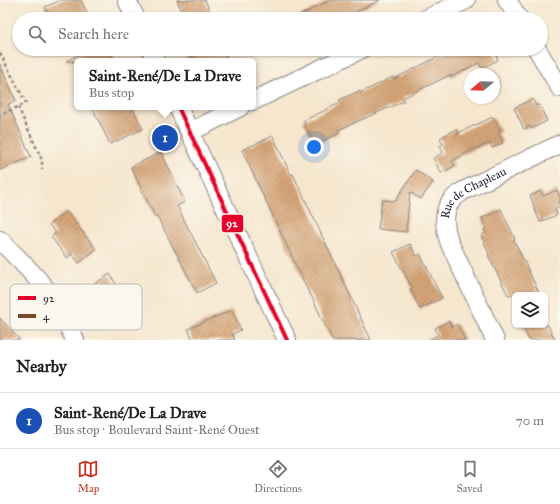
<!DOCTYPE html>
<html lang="en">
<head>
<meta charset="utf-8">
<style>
  body { margin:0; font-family:"IM FELL Great Primer",serif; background:#f2f2f2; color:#222 }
  .controls { position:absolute; right:12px; bottom:12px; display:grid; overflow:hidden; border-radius:6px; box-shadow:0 1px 3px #0004 }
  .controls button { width:36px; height:36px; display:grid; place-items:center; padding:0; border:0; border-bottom:1px solid #e0e0e0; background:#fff; color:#222; font:20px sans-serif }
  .compass { position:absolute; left:464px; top:68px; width:36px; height:36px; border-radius:50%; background:#fff; box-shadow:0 1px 3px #0004; rotate:251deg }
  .you { position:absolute; left:314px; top:147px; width:14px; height:14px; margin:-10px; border:3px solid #fff; border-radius:50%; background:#1a73e8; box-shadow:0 0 0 6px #1a73e833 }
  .badge { display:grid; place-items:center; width:26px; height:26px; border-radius:50%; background:#c8321e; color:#fff; font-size:13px; font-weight:700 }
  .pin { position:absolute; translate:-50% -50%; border:2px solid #fff; box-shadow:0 1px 4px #0006 }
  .popup { position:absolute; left:74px; top:58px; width:182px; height:52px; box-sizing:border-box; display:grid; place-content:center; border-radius:6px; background:#fff; filter:drop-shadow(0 1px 3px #0005); font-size:13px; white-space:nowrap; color:#767676 }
  .popup b { font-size:15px; color:#222 }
  .popup::after { content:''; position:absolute; left:50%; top:100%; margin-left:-8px; border:8px solid transparent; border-top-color:#fff }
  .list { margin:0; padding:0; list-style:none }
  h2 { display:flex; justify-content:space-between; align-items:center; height:52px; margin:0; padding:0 16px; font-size:17px }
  h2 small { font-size:13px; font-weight:400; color:#767676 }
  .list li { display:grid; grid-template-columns:26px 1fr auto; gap:12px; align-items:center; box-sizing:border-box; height:56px; padding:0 16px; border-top:1px solid #e0e0e0 }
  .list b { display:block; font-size:15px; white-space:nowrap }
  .list p { margin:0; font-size:13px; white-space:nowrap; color:#767676 }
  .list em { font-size:13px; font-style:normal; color:#767676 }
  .icon { flex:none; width:22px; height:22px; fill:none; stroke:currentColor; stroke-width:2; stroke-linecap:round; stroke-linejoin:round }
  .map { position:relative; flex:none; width:560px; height:340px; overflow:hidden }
  .search { position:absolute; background:#fff; box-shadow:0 1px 3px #0004; left:12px; right:12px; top:12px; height:44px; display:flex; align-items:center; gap:10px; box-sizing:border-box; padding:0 14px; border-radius:22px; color:#767676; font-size:15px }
  .sheet { height:108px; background:#fff }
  nav { display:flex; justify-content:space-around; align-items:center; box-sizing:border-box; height:56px; border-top:1px solid #e0e0e0; background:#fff; font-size:11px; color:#767676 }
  nav a { display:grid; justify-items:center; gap:2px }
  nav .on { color:#c8321e }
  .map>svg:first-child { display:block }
</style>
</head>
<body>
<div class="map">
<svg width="560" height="340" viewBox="0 0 560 340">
  <defs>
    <pattern id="building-hatch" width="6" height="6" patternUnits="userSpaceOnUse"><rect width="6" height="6" fill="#d6a678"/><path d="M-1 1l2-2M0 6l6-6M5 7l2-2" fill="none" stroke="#ad8764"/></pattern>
  </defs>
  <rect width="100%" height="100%" fill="#fbf7ec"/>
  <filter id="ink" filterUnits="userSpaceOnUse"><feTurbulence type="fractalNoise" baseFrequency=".025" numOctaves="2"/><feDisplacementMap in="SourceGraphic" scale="8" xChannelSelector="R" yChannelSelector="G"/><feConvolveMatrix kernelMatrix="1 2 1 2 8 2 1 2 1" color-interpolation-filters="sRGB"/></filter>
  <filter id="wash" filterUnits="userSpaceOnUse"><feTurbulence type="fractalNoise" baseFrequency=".012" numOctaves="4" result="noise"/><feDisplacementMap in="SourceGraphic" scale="16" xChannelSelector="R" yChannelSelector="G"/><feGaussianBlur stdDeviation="0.9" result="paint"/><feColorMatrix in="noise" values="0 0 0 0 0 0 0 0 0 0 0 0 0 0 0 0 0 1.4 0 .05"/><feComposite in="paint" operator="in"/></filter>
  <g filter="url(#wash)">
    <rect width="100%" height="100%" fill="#f5e6cd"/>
    <g id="blocks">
      <g fill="url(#building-hatch)">
        <path d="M61,0h20l9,19h-40l-5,-12z"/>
        <path d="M177,0h28l8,19h-28z"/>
        <path d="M330,0h50l-38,19h-49z"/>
        <path d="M91,49h18l6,12h-49z"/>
        <path d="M208,49h15l5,12h-45z"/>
        <path d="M453,49h40l5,11 -16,8 -3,-5 -28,14 -1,-2 -47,23 1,3 -66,29 1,3 -24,12 -12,-24 37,-18 -1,-3 20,-9 1,2 33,-16 1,2z"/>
        <path d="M0,64l16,37 -8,3 23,53 -31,13z"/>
        <path d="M533,99l3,7 3,-2 8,17 -16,8 -1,-3 -6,3 -10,-21z"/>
        <path d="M92,107h40l11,22 -33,15z"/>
        <path d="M493,117l8,15 -3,1 5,10 -11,5 -2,-5 -20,8 -18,10 3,5 -14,7 -8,-15 10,-5 -3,-7 3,-2 -3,-6 16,-9 2,4z"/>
        <path d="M273,136l18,39 2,-1 78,166h-39l-21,-45h-1l-68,-145z"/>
        <path d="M161,152l24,50 -8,4 39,77 -19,10 -40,-77 -2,1 -24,-50z"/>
        <path d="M416,170l17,12 -12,17 -11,-7 -4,40 -28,-3 4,-29 13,1z"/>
        <path d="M557,190l3,7v10l-5,2 2,6 -17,7 -7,-16 1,-1 -4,-9 11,-5 2,5z"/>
        <path d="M501,209l14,30 -1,1 26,55h-32l-20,-40 1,-1 -8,-19 5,-2 -2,-4 2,-1 -4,-10z"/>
        <path d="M66,211l30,38 -17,14 -7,-9 -5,4 -16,-21 5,-4 -7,-8z"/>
        <path d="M410,244l6,12 4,-2 22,44 -22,11 -10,-20 2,-1 -19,-36z"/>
        <path d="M110,274l24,41 -20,12 -5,-9 -5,3 -13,-24 5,-3 -5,-8z"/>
        <path d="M232,310l9,20 -9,4 3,6h-42l-5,-11z"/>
        <path d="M0,318l20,22h-20z"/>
        <path d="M449,321l3,6 5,-3 8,16h-37l10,-5 -3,-7z"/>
        <path d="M522,325h26l7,15h-26z"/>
      </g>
    </g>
  </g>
  <g filter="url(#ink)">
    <use href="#blocks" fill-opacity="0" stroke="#8c8484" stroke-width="1"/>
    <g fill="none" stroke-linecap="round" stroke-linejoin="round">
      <defs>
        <g id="minor">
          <path d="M127,0l9,19"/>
          <path d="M507,0l12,19"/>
          <path d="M426,19l40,-19"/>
          <path d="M151,49l5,12"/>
          <path d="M537,49l23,39"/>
          <path d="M253,101l109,-52"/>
          <path d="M178,107l109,233"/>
          <path d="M190,132l50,-25"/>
          <path d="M0,240c16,17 34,33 48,52 11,14 19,32 27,48"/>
          <path id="s1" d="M495,340l-45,-96c-5,-14 -9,-33 3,-45 2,-3 7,-5 10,-8l97,-47"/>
        </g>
      </defs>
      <use href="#minor" stroke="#8c8484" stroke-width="20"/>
      <g stroke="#8c8484" stroke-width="2.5" stroke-dasharray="3 3" stroke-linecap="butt">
        <path d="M0,53l26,50 -26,12"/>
        <path d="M18,107l24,53v10"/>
      </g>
      <use href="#minor" stroke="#fff" stroke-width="18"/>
      <defs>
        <path id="bus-1" d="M178,107l109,233"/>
      </defs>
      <use href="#bus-1" stroke="#fbf7ec" stroke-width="7"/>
      <use href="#bus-1" stroke="#e4002b" stroke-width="4"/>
    </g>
  </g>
  <g text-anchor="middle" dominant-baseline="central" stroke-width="4" stroke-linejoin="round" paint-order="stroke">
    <g font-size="12" fill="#22223b" stroke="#fbf7ec">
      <text stroke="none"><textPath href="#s1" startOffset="173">Rue de Chapleau</textPath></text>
    </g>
  </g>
  <rect x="10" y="284" width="132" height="46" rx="6" fill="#fbf7ec" stroke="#bab7b7" stroke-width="1"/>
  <rect x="18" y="296" width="18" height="4" fill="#e4002b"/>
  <rect x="18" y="314" width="18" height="4" fill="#7a4b2a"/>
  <g font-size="11" fill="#22223b">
    <text x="43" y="302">92</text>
    <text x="43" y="320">4</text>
  </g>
  <rect stroke="#fbf7ec" stroke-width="1.5" x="221" y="214" width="23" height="19" rx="4" fill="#e4002b"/>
  <g font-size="11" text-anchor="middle" font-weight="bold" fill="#fff">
    <text x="232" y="227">92</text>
  </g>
</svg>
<div class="controls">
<button><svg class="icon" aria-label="layers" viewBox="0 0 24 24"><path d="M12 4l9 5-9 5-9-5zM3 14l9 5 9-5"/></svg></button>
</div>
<svg class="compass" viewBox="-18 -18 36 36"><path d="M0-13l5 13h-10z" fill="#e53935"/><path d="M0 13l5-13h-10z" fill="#767676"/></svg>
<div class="you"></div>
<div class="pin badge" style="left:165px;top:138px;background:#1a4fb4">1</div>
<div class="popup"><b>Saint-René/De La Drave</b>Bus stop</div>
<div class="search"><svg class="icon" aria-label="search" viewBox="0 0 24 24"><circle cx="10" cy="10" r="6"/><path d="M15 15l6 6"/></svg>Search here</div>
</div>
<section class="sheet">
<h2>Nearby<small></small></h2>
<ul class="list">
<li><span class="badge" style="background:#1a4fb4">1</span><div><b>Saint-René/De La Drave</b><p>Bus stop · Boulevard Saint-René Ouest</p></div><em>70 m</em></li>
</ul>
</section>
<nav>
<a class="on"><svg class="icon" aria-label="map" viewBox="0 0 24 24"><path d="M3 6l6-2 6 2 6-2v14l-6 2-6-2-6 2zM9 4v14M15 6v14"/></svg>Map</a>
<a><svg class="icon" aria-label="directions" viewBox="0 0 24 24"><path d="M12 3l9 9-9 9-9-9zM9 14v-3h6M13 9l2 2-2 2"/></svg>Directions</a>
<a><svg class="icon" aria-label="saved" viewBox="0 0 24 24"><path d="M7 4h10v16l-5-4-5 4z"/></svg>Saved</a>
</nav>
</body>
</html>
